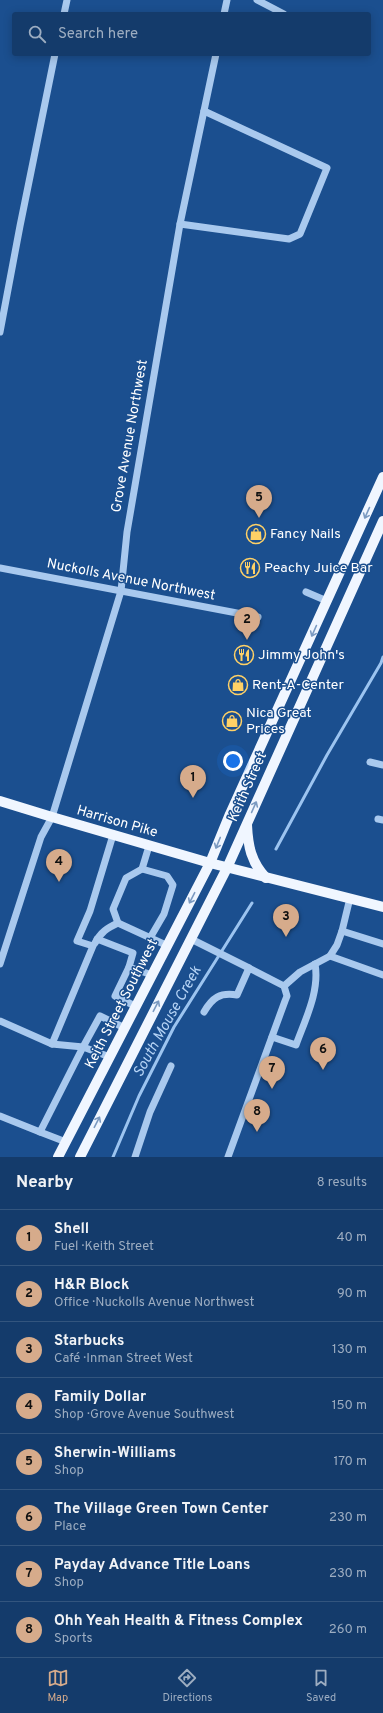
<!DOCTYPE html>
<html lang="en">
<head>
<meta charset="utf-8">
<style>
  body { margin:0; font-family:Overpass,sans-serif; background:#1d4271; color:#f1f3f6 }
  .you { position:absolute; left:233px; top:761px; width:14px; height:14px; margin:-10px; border:3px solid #fff; border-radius:50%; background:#1a73e8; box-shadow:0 0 0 6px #1a73e833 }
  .badge { display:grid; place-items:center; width:26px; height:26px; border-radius:50%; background:#d6ab8b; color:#111; font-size:13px; font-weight:700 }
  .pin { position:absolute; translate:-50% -33px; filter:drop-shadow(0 1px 2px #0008) }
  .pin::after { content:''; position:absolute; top:21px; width:14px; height:12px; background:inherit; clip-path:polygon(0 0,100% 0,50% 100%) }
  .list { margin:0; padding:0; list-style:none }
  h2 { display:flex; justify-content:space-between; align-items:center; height:52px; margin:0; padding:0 16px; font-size:17px }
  h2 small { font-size:13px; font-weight:400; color:#9dadc1 }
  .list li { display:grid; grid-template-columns:26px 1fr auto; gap:12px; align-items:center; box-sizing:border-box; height:56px; padding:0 16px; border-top:1px solid #33557e }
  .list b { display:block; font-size:15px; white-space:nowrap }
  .list p { margin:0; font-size:13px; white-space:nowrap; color:#9dadc1 }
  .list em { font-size:13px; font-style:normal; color:#9dadc1 }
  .icon { flex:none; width:22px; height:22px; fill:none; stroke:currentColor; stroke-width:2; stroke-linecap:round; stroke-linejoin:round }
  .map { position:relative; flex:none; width:383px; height:1157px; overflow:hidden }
  .search { position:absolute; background:#143b6b; box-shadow:0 2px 10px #0003; left:12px; right:12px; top:12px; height:44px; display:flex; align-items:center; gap:10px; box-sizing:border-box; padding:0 14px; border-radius:4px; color:#9dadc1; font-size:15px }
  .sheet { height:500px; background:#143b6b }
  nav { display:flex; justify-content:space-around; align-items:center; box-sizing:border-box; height:56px; border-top:1px solid #33557e; background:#143b6b; font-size:11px; color:#9dadc1 }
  nav a { display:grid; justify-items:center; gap:2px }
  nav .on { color:#d6ab8b }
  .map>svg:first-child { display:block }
</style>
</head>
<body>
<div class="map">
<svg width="383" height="1157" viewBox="0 0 383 1157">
  <rect width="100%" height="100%" fill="#1b4f8f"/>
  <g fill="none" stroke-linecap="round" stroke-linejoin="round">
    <g stroke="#9cc4f0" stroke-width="3">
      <path d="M276,849l51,-94 54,-92 2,-6"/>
      <path d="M113,1157l26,-61 35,-69 78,-124"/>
    </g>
    <g stroke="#a9c9ee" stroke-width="7">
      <path d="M257,0l27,14"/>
      <path d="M64,14l3,-14"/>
      <path d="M224,14l3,-14"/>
      <path d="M180,224l109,15 11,-5 27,-66 -123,-57"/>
      <path d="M0,332l20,-106 35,-172"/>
      <path d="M0,568l258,49"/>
      <path d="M306,592l21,9"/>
      <path d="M370,762l13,3"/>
      <path d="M378,819l5,1"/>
      <path d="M149,846l-7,23 25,7 6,9 -9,29 -14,24"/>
      <path d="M142,869l-16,9 -13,31 5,14 50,23"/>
      <path d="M350,898l-8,33 41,13"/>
      <path d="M97,939l36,14 -4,14 23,8"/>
      <path d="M191,939l58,29"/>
      <path d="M95,943c6,-11 12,-15 23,-20"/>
      <path d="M330,956l53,19"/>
      <path d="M0,964l41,-127 11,-20 69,-226 6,-59 53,-308 36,-170"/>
      <path d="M129,967l-14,29 20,10"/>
      <path d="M284,986l16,-14 30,-16 7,-11 5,-14"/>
      <path d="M204,1012c8,-14 16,-20 33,-17l12,-27 35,18 3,10 -2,5 -57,156"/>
      <path d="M0,1021l52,23 31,3 27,10"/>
      <path d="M272,1037l24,8c9,-25 24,-54 19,-81"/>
      <path d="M52,1044l41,-98 -16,-5 13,-30 23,-76"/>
      <path d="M0,1116l40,16 43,-85 17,-31 25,12"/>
      <path d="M40,1132l26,10"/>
      <path d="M135,1157l15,-45 21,-46"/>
    </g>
    <g stroke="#f0f6ff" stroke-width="10">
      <path d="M0,801l52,16 158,46 173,44"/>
      <path d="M247,825c1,21 4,37 19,53"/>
      <path d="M58,1157l152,-294 20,-49 153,-337"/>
      <path d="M80,1157l147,-289 156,-347"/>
    </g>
  </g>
  <defs><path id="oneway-shaft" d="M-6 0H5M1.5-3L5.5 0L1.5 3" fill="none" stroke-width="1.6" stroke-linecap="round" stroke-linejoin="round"/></defs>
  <g stroke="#7b9ac1">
    <use href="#oneway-shaft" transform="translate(367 513) rotate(114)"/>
    <use href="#oneway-shaft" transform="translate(314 631) rotate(114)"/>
    <use href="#oneway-shaft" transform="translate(254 807) rotate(-66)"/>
    <use href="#oneway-shaft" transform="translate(218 843) rotate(112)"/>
    <use href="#oneway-shaft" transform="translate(192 898) rotate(117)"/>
    <use href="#oneway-shaft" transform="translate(156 1006) rotate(-63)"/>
    <use href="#oneway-shaft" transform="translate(97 1122) rotate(-63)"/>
  </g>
  <defs>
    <symbol id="shop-ring" viewBox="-11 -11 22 22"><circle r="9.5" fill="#1b4f8f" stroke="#ffd166" stroke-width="1.5"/><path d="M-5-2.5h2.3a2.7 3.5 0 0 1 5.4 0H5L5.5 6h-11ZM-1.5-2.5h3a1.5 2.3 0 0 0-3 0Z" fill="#ffd166"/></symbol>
    <symbol id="restaurant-ring" viewBox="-11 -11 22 22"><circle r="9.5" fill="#1b4f8f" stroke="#ffd166" stroke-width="1.5"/><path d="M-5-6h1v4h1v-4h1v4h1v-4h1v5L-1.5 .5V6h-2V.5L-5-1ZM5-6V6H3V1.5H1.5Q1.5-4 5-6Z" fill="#ffd166"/></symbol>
  </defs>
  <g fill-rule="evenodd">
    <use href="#shop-ring" x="245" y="523" width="22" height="22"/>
    <use href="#restaurant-ring" x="239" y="557" width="22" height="22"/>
    <use href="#restaurant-ring" x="233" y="644" width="22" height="22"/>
    <use href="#shop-ring" x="227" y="674" width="22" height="22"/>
    <use href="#shop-ring" x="221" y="710" width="22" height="22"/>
  </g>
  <g text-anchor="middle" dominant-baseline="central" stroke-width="3" stroke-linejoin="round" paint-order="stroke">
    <g font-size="14" fill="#fff" stroke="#1b4f8f">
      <text transform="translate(130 436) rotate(-80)">Grove Avenue Northwest</text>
      <text transform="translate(131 580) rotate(11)">Nuckolls Avenue Northwest</text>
      <text transform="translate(248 787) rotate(-66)">Keith Street</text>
      <text transform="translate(117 822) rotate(16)">Harrison Pike</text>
      <text transform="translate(122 1004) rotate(-63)">Keith Street Southwest</text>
    </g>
    <g font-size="14" fill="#fff" stroke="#1b4f8f" text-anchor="start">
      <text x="270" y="534">Fancy Nails</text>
      <text x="264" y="568">Peachy Juice Bar</text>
      <text x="258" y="655">Jimmy John's</text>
      <text x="252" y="685">Rent-A-Center</text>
      <text x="246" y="713">Nica Great<tspan x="246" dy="16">Prices</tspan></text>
    </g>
    <g font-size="15" font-style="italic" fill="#b5d3f5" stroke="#1b4f8f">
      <text transform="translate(168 1022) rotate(-61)">South Mouse Creek</text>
    </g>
  </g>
</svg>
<div class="you"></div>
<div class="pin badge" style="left:193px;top:798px">1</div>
<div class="pin badge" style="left:247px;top:640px">2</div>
<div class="pin badge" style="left:286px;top:937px">3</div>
<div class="pin badge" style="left:59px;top:882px">4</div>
<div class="pin badge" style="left:259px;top:518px">5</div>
<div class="pin badge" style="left:323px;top:1070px">6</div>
<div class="pin badge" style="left:272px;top:1089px">7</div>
<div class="pin badge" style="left:257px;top:1132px">8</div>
<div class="search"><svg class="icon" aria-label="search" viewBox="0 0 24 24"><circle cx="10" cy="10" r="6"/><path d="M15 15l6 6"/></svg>Search here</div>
</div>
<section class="sheet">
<h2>Nearby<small>8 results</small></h2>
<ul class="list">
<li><span class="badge">1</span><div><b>Shell</b><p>Fuel · Keith Street</p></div><em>40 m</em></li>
<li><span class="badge">2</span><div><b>H&amp;R Block</b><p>Office · Nuckolls Avenue Northwest</p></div><em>90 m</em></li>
<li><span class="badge">3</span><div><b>Starbucks</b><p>Café · Inman Street West</p></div><em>130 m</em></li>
<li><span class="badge">4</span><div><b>Family Dollar</b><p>Shop · Grove Avenue Southwest</p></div><em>150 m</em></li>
<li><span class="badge">5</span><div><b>Sherwin-Williams</b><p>Shop</p></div><em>170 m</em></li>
<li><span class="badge">6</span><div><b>The Village Green Town Center</b><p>Place</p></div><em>230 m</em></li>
<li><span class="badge">7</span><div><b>Payday Advance Title Loans</b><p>Shop</p></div><em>230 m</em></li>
<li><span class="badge">8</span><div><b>Ohh Yeah Health &amp; Fitness Complex</b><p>Sports</p></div><em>260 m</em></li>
</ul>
</section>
<nav>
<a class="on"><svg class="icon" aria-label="map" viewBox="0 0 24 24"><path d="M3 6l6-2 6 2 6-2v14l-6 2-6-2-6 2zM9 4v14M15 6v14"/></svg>Map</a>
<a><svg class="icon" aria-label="directions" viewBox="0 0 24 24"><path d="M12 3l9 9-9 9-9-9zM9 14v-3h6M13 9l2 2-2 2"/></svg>Directions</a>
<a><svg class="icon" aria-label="saved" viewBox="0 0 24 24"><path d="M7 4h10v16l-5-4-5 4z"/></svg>Saved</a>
</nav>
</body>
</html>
